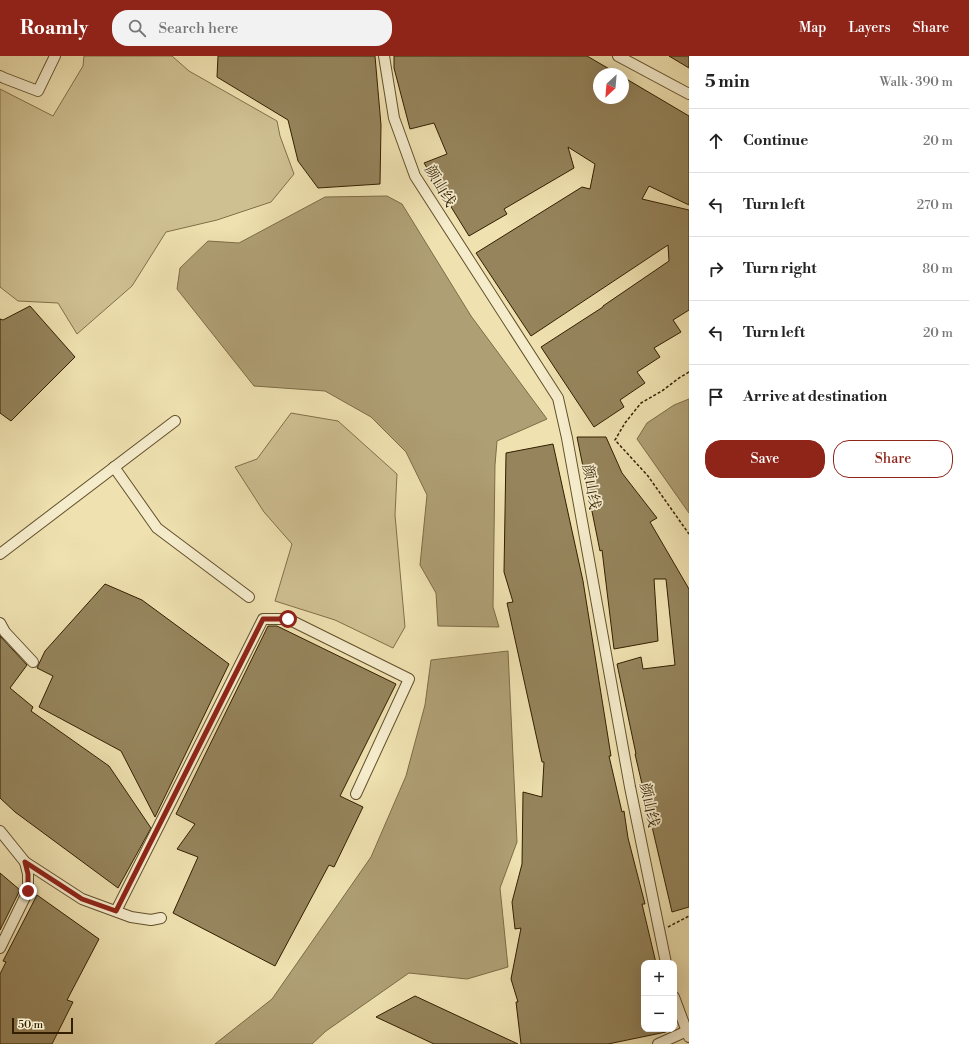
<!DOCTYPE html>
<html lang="en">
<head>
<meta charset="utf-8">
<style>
  body { margin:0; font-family:"Libre Bodoni","Noto Serif SC",serif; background:#f2f2f2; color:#222 }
  .controls { position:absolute; right:12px; bottom:12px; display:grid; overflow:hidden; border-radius:8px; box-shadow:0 4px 16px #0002 }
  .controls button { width:36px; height:36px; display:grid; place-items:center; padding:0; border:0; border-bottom:1px solid #e0e0e0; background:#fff; color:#222; font:20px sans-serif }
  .compass { position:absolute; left:593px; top:12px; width:36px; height:36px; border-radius:50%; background:#fff; box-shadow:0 4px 16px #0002; rotate:206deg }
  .scale { position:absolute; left:12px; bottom:10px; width:61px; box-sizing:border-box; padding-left:4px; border:2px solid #331f00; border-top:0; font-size:11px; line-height:14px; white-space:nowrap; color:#331f00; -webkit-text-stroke:3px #f5eccc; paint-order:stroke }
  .stop { position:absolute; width:12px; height:12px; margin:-9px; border:3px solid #8f2418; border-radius:50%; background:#fff }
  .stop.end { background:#8f2418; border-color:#fff; box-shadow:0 1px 4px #0008 }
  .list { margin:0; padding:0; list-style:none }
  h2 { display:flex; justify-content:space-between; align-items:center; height:52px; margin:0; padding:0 16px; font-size:17px }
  h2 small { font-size:13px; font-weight:400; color:#767676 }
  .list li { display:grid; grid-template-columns:26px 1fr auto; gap:12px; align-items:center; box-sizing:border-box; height:64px; padding:0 16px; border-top:1px solid #e0e0e0 }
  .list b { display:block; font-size:15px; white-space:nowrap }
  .list em { font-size:13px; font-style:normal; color:#767676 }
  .actions { display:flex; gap:8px; padding:12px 16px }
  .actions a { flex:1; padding:9px 0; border:1px solid #8f2418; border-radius:16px; text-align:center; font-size:14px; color:#8f2418 }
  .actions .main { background:#8f2418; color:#fff }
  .icon { flex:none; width:22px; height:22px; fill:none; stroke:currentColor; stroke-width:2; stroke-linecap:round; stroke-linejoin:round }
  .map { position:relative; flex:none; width:689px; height:988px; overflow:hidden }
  header { display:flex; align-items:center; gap:24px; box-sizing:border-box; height:56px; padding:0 20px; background:#8f2418; color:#fff }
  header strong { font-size:19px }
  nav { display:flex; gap:22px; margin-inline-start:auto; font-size:14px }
  .search { width:280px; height:36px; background:#f2f2f2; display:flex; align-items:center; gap:10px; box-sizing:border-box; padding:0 14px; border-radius:16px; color:#767676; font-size:15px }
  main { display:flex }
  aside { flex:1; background:#fff }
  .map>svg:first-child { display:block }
</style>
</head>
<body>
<header>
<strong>Roamly</strong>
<div class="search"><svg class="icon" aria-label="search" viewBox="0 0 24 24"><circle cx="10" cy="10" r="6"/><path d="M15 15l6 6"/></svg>Search here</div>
<nav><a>Map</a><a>Layers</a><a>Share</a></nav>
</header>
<main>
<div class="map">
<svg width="689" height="988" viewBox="0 0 689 988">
  <rect width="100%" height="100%" fill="#efe1b0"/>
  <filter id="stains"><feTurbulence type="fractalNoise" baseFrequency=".005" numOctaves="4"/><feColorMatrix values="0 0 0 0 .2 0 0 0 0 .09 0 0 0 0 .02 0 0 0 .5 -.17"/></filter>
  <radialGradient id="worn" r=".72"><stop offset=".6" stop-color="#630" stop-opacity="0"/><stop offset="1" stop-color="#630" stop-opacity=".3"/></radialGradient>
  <g fill="#cfc092" stroke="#817049">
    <path d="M84,0h88l17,15 88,50 3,15 14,38 -23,28 -54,18 -51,12 -34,54 -55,48 -19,-31 -40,-2 -18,-14v-198l53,27 30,-50z"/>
    <path d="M291,357l47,8 59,53 -2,41 10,112 -12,21 -58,-28 -60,-19 17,-57 -28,-32 -29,-45 22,-8z"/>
  </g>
  <g fill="#af9f74" stroke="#7d6c46">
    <path d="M387,140l15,8 69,112 76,103 -50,22 -2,24 -2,142 6,20 -61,-1 -2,-33 -16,-28 7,-70 -21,-43 -35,-35 -46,-26 -71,-5 -77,-97 3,-21 28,-27 31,2 86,-46z"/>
    <path d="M689,343v114l-52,-74 10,-16 27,-18z"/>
    <path d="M508,595l9,191 -17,46 8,79 -41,12 -58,-6 -83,58 -14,13h-97l57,-45 99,-142 35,-81 19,-71 6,-45z"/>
  </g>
  <g fill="#95845c" stroke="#331f00">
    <path d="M218,0h157l6,69 -1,59 -62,4 -20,-27 -10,-41 -71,-43z"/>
    <path d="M394,0h193l31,18h-19v24h24v-21l66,39v89l-40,-19 -7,13 47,11v100l-16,10 8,12 -27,16 6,9 -23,15 8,11 -25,17 4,7 -30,20 -53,-80 62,-40v-1l66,-45 -1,-16 -137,91 -55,-83 106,-66 8,2 5,-25 -27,-17 6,21 -70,41 3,5 -38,22 -45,-73 23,-9 -13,-31 -24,6 -16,-61z"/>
    <path d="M669,0h20v12z"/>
    <path d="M30,250l45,51 -64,64 -11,-8v-94l3,1z"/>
    <path d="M577,381h29l16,36 35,45 -7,4 39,67v318l-17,5 -37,-158h1l-19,-90 24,-7 2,12 32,-4 -9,-86h-12l4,62 -44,8 -12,-99 -2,1z"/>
    <path d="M553,388l30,137 28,175h-2l13,56 2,-1 4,27 17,66h-3l14,59h-12v66h22v3l-58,12h-87l-5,-42h2l-7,-23 10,-51 -6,1 -3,-27 10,-38 1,-72 19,5 2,-35h-2l-35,-159 6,-1 -9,-30 2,-119z"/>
    <path d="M105,528l37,16 87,64 -74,153 -34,-66 -82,-44 14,-31 -16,-8 8,-17z"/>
    <path d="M268,570h9l119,58 -56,112 23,11 -29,60 -5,-2 -54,101 -102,-53 25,-56 -21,-8 18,-25 -19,-10z"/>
    <path d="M0,580l27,29 -17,23 23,19 -2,4 78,55 42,62 -33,60 -103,-76 -15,-14z"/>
    <path d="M0,817l20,17 -20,40z"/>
    <path d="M37,839l62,44 -32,61 6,2 -21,42h-52v-70l6,-12 -3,-1z"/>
    <path d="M415,940l103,48h-84l-58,-27z"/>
  </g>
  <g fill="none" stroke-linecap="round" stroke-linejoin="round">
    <defs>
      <g id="minor">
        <path d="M384,0l10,62 21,58 143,222 9,40 63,349 36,176"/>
        <path d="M618,0l71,38"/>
        <path d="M0,20l4,2 34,13 17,-35"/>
        <path d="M114,411l43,61 92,69"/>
        <path d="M0,498l175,-133"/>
        <path d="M0,567l5,9 28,30"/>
        <path d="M0,775l25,31 57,37 49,18 20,3 10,-2"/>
        <path d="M116,855l147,-292h25l121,60 -53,115"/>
        <path d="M0,892l28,-57v-17l-3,-12"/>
        <path d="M674,941l15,40"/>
        <path d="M658,988l29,-13"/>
      </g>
    </defs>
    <use href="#minor" stroke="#62502c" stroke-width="12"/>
    <g stroke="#331f00" stroke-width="1.5" stroke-dasharray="3 2" stroke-linecap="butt">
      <path d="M689,316l-10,6 -17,13 -21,12 -16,20 -10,17 33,36 41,58"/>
      <path d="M668,871l21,-11"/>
    </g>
    <use href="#minor" stroke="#f5eccc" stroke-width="10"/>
  </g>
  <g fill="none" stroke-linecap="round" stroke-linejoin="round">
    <path stroke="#8f2418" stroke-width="5" d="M28,835v-17l-3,-12 57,37 34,12 147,-292h25"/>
  </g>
  <g text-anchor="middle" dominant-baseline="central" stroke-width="3.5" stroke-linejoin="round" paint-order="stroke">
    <g font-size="15" fill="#331f00" stroke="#f5eccc">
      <text transform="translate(440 130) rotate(59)">颜山线</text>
      <text transform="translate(591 431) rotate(80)">颜山线</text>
      <text transform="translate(649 749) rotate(78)">颜山线</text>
    </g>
  </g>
  <rect width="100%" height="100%" filter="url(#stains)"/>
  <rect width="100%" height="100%" fill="url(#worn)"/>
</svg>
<div class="controls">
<button>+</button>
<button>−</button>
</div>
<svg class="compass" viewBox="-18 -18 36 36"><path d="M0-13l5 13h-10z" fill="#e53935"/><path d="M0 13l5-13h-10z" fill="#767676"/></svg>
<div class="scale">50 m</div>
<div class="stop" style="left:288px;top:563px"></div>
<div class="stop end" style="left:28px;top:835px"></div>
</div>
<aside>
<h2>5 min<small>Walk · 390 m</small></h2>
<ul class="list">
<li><svg class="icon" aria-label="ahead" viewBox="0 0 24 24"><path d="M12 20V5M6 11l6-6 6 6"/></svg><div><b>Continue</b></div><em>20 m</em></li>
<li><svg class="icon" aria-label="left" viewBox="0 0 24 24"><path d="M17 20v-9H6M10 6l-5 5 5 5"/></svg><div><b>Turn left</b></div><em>270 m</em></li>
<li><svg class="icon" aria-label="right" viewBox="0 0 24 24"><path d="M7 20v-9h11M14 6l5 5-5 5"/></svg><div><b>Turn right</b></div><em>80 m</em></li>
<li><svg class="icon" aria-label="left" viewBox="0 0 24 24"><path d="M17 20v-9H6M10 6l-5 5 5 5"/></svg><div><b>Turn left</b></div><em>20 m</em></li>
<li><svg class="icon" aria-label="arrive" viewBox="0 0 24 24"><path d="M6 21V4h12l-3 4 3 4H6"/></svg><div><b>Arrive at destination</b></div></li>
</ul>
<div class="actions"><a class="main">Save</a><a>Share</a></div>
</aside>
</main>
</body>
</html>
